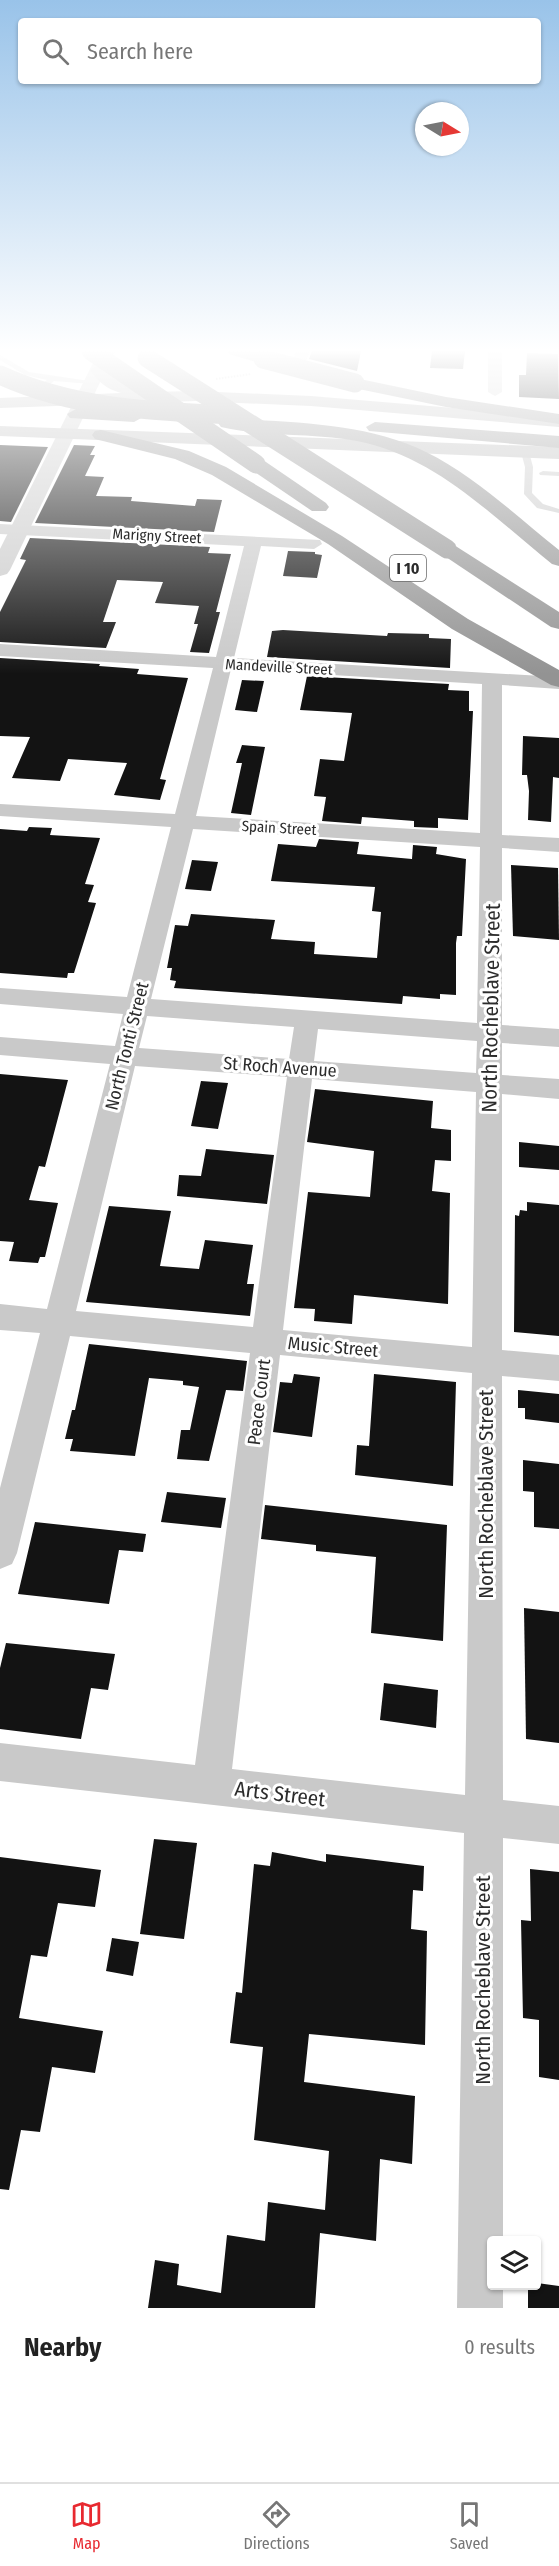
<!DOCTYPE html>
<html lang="en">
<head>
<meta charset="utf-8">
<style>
  body { margin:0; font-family:"Fira Sans Condensed",sans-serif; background:#f6f6f6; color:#222 }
  .controls { position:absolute; right:18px; bottom:18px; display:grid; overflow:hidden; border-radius:6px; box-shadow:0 2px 4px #0004 }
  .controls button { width:54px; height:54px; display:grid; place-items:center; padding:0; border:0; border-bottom:2px solid #e0e0e0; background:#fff; color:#222; font:30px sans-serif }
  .compass { position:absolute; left:415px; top:102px; width:54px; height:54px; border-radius:50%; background:#fff; box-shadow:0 2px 4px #0004; rotate:100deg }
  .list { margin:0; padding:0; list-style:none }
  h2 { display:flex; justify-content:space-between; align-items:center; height:78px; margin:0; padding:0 24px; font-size:26px }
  h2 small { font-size:20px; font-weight:400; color:#767676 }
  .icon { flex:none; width:33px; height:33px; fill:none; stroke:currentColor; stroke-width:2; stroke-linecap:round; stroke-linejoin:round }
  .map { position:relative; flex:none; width:559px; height:2308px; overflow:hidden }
  .search { position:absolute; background:#fff; box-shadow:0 2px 4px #0004; left:18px; right:18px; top:18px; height:66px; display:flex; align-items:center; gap:15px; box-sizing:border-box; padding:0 21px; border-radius:6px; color:#767676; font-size:22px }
  .sheet { height:174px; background:#fff }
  nav { display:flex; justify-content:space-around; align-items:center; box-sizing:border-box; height:84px; border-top:2px solid #e0e0e0; background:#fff; font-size:16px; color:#767676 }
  nav a { display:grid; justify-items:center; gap:3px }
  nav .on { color:#e82930 }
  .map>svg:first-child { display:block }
</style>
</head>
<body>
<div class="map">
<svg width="559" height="2308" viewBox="0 0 559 2308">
  <rect width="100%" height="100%" fill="#fff"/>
  <g fill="#131313">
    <path d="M312,351h49l-4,20 -48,-12z"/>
    <path d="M432,351h33l-2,18 -33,-1z"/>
    <path d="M527,353l31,1 1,45 -40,-2v-22h7z"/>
    <path d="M0,445l48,2 -37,75 -11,-1z"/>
    <path d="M74,445l21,1 -5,9h5l-10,21 19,1 -8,19 36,1 -1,4 64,5 2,-7 25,1 -8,32 -179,-9z"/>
    <path d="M30,538l180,9 -2,6 23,1 -15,58h4l-11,41 -19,-1 8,-28h-4l5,-18 -44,-3 8,-21 -46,-2 -14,42h13l-10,26 -106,-6v-30l26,-52 -6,-1z"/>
    <path d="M288,551l27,1v2l7,1 -5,23 -34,-2z"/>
    <path d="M283,630l104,6 1,-3 41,1v4l22,1 -1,29 -183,-11 5,-26z"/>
    <path d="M0,658l100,6 -1,2 40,3 -2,5 51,4 -28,101 6,1 -6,20 -46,-5 13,-32 -59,-4 -8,22 -48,-3 18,-41 -30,-1z"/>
    <path d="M307,676l142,8 -1,6 21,1v20h4l-5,109 -30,-2v10l-24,-1v-6l-52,-4 -1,7 -39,-3 4,-24 -12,-1 6,-37 24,2 8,-48 -52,-3z"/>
    <path d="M242,680l22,1 -7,31 -22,-2z"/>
    <path d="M523,736l36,2v40l-6,-1 -2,45 -23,-2 1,-29 -2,-16h-5z"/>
    <path d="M242,745l23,2 -14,68 -20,-2 11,-50h-6z"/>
    <path d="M29,827l23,1 -2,7 50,3 -15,46 9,1 -6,17 8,1 -22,70h-6l-1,5 -67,-5v-144l27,2z"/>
    <path d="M319,839l40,3 -2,12 55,5 1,-14 24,2 -1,7 30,5 -4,77h-5l-1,7v52l-16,-1v5l-37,-3 -1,8 -228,-16 2,-7 -6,-1 2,-12h-5l8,-43 13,1 3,-12 84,6 -4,19 44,3 -1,12 63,4 4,-46 -9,-1 3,-24 -104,-6 7,-37 38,3z"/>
    <path d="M192,860l26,2 -7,29 -26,-2z"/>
    <path d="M511,865l47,3 1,72 -46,-4z"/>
    <path d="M0,1074l68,6 -23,87 -6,-1 -10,34 29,3 -13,54h-5l-2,6 -29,-2 5,-19 -14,-1z"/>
    <path d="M201,1081l27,2 -10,46 -27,-3z"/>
    <path d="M315,1089l118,12 -2,27 20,2v31l-16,-1 -3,31 18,2 -2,111 -94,-9 -2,29 -38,-3 1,-12 -21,-1 14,-116 62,5 4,-46 -67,-9z"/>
    <path d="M519,1142l40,4v24l-40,-3z"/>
    <path d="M206,1149l68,6 -7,49 -90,-8 2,-21 22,1z"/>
    <path d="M527,1202l32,3v131l-45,-4 1,-117 4,1 1,-6 7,1z"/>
    <path d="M109,1206l62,5 -11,55 39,3 6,-29 48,5 -6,39h7l-4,32 -164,-14z"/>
    <path d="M89,1344l158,17 -4,30 -17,-1 -17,71 -32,-2 4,-29h9l9,-43 -16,-2v-4l-34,-3 -14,78 -65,-5 3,-12h-8l7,-29h3z"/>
    <path d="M294,1374l26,3 -8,60 -39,-5 7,-50 12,1z"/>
    <path d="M374,1374l82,8 -3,104 -98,-11 2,-30 12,1z"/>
    <path d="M518,1390l41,4v29l-34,-4v-11h-7z"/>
    <path d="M523,1460l36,4v65l-25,-2v-35l-11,-1z"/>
    <path d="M167,1492l59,6 -5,30 -60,-6z"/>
    <path d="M265,1505l182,20 -4,116 -72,-8 5,-76 -60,-6v-6l-55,-6z"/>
    <path d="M35,1522l111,12 -3,18 -24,-2 -10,54 -91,-10z"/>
    <path d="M524,1608l35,4v131l-33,-4z"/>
    <path d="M6,1643l109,11 -7,36 -17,-2 -10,51 -81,-10v-61z"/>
    <path d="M384,1683l54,7 -2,38 -56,-8z"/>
    <path d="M154,1839l43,4 -13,96 -44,-5z"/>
    <path d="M272,1852l54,10v-8l98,12 -1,25 -10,-1 -2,39 16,2 -2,114 -116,-11 -5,48 111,14 -3,68 -32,-5 -4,82 -56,-8 -5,75h-167l7,-48 24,4 -2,21 44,8 6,-58 38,6 3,-39 57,8 4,-59 -75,-11 9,-93 -33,-4 6,-51 6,1 12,-129 16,2z"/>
    <path d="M0,1857l101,13 -6,37 -37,-4 -11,54 -16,-2 -12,63 84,13 -8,42 -43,-6 -12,65 -19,-2 -12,60 -9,-1z"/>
    <path d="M530,1869l29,3v208l-20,-3v-57l-16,-2 -2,-98 10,1z"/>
    <path d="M112,1938l27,4 -6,34 -27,-5z"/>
    <path d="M537,2283l22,3v22h-31v-22h9z"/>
  </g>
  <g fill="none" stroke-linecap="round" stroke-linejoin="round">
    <path stroke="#c9c9c9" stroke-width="2" stroke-dasharray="1.5 1.5" stroke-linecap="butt" d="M216,379l35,-5"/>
    <g fill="#c9c9c9" fill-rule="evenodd">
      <path d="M0,355l29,17 67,10 -4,2 -38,-3 -18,15h-6v-4l17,-12 -22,-5 -25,-15z"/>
      <path d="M525,450l4,2 4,15 -1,26 11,11 16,5v4l-22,-5 -13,-14 1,-27 -4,-15z"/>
      <path d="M543,471l16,1v4l-19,-1 -1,-2z"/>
    </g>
    <g fill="#c9c9c9" fill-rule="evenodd">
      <path d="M296,351h14l-5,12h-10l-2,-3z"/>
      <path d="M488,351h14v41l-7,4 -7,-4z"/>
      <path d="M0,524l320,16 2,4 -8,5 -53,-3 -27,112 325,19v12l-57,-4v150l57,3v14l-57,-4v177l57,4v18l-57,-4v32l57,4v20l-57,-5v256l57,5v26l-57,-5 1,424 56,6v38l-56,-6v402h-11v46h11v22h-46l7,-475 -464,-52v-38l195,22 55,-412 -180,-17 -53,217 -5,11 -12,5v-81l40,-155 -40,-3v-26l47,5 63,-245 -110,-9v-18l115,9 8,-32 -123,-10v-16l127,9 44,-170 -171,-11v-12l175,10 38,-146 -213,-12v-12l216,13 28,-111 -244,-12zM231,669l251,15 -2,149 -284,-17zM193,829l287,18 -3,176 -326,-24zM147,1016l147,11 -5,32 -150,-11zM318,1029l159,12 -1,32 -162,-12zM135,1066l152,11 -34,250 -177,-16zM312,1079l164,13 -4,255 -189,-17zM280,1355l192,18 -7,422 -233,-26z"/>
    </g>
    <path fill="#c9c9c9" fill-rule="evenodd" d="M99,351h16l-105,219 -3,4 -7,2v-27z"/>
    <g fill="#b6b6b6" fill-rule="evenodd">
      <path d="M98,365l6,1 15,15 29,11 47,-1 116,5 248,21v10l-248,-21 -116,-5 -195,7v-10l121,-5c-14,-4 -23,-11 -31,-23z"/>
      <path d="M0,426l559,21v12l-559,-23z"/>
    </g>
    <g fill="#939393" fill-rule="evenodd">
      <path d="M227,351c14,0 35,-3 44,8l-8,5 -34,-10z"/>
      <path d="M355,378l91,19 113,17v10l-113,-17 -97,-20 -3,-4z"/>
      <path d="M76,409l58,3 9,5 -9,5 -64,-4 -3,-4z"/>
      <path d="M227,418c66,5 138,4 199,34 49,24 90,64 133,98v16l-7,-2c-60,-48 -117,-108 -195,-123 -44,-8 -95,-4 -136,-14l-3,-4z"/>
      <path d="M375,422l184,14v12l-190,-17 -3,-4z"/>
      <path d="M101,430l88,21 37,16 116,69 126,83 91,51v17l-8,-2 -99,-56 -124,-85 -116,-69 -37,-16 -80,-20 -3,-4 3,-4z"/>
      <path d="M256,458l7,2 63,43 3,4 -3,4h-14l-63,-43 -2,-4z"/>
      <path d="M447,543l7,2 105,67v17l-8,-2 -111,-74 -3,-4 3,-4z"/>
    </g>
    <g stroke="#939393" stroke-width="19">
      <path d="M91,351l165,113"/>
      <path d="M147,358l300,191"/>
      <path d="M263,359l92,24"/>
      <path d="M0,375c74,34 152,36 232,40"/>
    </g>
  </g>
  <linearGradient id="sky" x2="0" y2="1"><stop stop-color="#99c3e9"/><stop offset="0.52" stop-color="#fff"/><stop offset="1" stop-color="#fff" stop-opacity="0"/></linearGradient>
  <rect width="559" height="674" fill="url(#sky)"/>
  <g text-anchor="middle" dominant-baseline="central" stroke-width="6" stroke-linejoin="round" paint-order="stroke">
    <g font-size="15" fill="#2c2c2c" stroke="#fff">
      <text transform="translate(157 536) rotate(3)">Marigny Street</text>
      <text transform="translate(279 667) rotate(3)">Mandeville Street</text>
      <text transform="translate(279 828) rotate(3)">Spain Street</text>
    </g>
    <rect fill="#fff" stroke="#6b6b6b" stroke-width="1.5" x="390" y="555" width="36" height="26" rx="4.5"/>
    <g font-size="16" font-weight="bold" fill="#2c2c2c">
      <text x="408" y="568">I 10</text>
    </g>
    <g font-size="18" fill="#2c2c2c" stroke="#fff">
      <text transform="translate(127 1046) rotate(-76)">North Tonti Street</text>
      <text transform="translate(280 1067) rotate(4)">St Roch Avenue</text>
      <text transform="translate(333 1347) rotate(5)">Music Street</text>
      <text transform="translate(259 1402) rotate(-83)">Peace Court</text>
    </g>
    <g font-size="21" fill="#2c2c2c" stroke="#fff">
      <text transform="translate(491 1008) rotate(-89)">North Rocheblave Street</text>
      <text transform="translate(486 1494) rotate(-90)">North Rocheblave Street</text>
      <text transform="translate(280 1794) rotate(7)">Arts Street</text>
      <text transform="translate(483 1980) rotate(-90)">North Rocheblave Street</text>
    </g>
  </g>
</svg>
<div class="controls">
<button><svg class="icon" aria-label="layers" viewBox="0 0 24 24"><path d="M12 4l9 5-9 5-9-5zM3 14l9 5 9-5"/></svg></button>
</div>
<svg class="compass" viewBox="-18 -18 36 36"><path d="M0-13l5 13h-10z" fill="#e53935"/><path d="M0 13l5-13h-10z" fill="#767676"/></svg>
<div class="search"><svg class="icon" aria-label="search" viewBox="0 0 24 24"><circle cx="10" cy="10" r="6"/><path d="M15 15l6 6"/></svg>Search here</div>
</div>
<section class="sheet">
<h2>Nearby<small>0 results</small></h2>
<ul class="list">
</ul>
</section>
<nav>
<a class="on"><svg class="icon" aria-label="map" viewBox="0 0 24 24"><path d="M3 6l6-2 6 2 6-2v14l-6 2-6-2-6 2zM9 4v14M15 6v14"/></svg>Map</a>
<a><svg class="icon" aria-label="directions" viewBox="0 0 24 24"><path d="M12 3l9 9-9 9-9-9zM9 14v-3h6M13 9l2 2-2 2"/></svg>Directions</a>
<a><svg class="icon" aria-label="saved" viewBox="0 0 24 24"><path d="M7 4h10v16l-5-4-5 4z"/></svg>Saved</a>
</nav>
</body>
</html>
